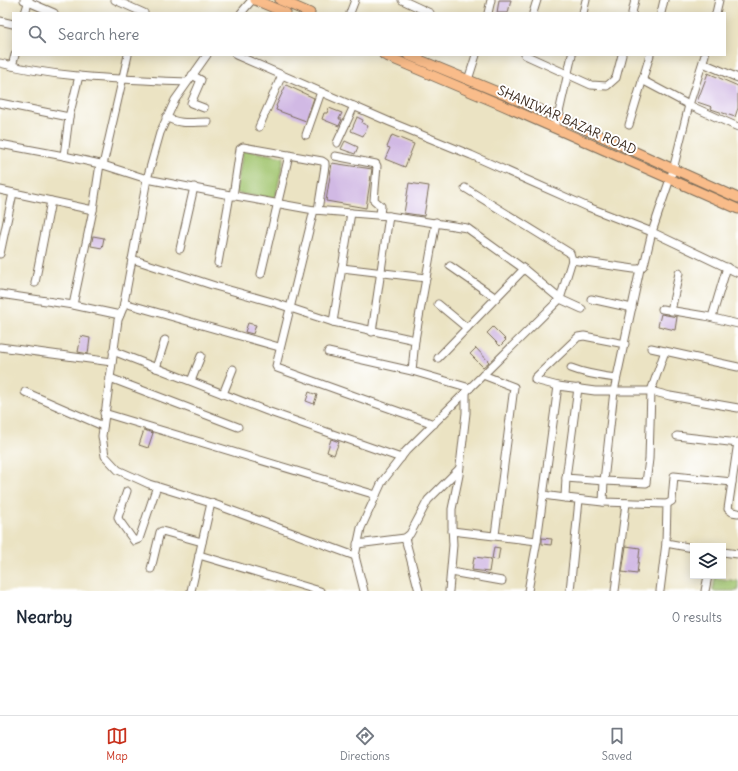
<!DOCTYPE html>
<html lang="en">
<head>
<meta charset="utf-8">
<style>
  body { margin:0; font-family:Delius,sans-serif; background:#f2f2f3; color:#1f2937 }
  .controls { position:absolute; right:12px; bottom:12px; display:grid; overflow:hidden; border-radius:0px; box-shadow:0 2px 10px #0003 }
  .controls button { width:36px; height:36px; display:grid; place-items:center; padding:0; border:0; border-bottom:1px solid #e0e1e3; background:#fff; color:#1f2937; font:20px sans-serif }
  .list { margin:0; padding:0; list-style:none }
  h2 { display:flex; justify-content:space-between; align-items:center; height:52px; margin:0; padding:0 16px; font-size:17px }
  h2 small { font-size:13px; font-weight:400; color:#747a83 }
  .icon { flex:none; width:22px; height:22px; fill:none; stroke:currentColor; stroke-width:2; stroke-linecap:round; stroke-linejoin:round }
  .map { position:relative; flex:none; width:738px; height:591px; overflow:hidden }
  .search { position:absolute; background:#fff; box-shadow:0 2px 10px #0003; left:12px; right:12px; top:12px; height:44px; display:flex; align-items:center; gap:10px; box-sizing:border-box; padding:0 14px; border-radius:0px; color:#747a83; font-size:15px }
  .sheet { height:124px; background:#fff }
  nav { display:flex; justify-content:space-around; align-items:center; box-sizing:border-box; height:56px; border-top:1px solid #e0e1e3; background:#fff; font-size:11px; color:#747a83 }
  nav a { display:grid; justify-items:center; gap:2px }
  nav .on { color:#c8321e }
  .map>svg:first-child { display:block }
</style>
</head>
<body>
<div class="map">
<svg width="738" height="591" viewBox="0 0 738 591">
  <rect width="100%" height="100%" fill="#fff"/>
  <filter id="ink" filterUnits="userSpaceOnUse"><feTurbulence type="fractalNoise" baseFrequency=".025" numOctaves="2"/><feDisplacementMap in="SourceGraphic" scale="8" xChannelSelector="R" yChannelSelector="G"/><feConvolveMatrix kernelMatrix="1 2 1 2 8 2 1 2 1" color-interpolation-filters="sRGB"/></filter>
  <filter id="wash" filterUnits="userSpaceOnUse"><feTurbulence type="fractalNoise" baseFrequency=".012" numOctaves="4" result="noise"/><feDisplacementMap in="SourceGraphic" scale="16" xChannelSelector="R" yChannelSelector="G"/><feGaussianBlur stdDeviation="0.9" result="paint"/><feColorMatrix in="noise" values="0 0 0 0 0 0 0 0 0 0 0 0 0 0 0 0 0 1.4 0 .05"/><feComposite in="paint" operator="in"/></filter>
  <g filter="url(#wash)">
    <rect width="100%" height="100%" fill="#ebe3c3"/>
    <g fill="#a0c46d" stroke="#6e7746">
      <path d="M243,150l41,7 -8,38 -4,4 -36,-6z"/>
      <path d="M715,578l23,3v10h-25z"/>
    </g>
    <g id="blocks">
      <g fill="#d1b9e4">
        <path d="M499,0h12l-3,13h-11z"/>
        <path d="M708,73l30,13v22l-3,9 -24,-8 1,-2 -15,-5z"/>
        <path d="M286,85l28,13 -8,23 -30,-11 1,-3 -1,-1z"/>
        <path d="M329,108l13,5 -3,6h3l-3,7 -17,-7 2,-6h3z"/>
        <path d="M357,117l6,3 -1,3 6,3 -5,10 -12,-5z"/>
        <path d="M392,135l22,9 -9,23 -20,-8 5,-11 -3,-1z"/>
        <path d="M345,141l13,6 -3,7 -14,-5z"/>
        <path d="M332,163l40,6 -6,39 -40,-7z"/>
        <path d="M409,183l20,3 -5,30 -20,-3z"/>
        <path d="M93,236l11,2 -2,10 -11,-2z"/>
        <path d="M661,314l16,3 -2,13 -17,-4z"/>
        <path d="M248,323l8,2 -3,9 -8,-2z"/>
        <path d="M493,327l13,13 -6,6 -13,-13z"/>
        <path d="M81,336l9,2 -2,16 -10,-2z"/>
        <path d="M476,348l13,14 -6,5 -13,-13z"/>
        <path d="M309,392l8,3 -3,9 -8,-3z"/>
        <path d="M144,430l9,3 -5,15 -9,-3z"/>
        <path d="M331,439l8,3 -5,13 -7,-3z"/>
        <path d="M542,538l10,1 -1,6 -9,-1z"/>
        <path d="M626,546l14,2 -3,26 -15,-2z"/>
        <path d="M494,547l6,1 -2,12 -6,-1z"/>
        <path d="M474,557l17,2 -2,13 -17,-2z"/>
      </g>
    </g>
  </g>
  <g filter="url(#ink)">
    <use href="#blocks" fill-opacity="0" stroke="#796b58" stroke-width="1"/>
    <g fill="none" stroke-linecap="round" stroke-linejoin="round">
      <defs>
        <g id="minor">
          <path d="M24,0l30,13"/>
          <path d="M115,0l29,13"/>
          <path d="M402,0l28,13"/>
          <path d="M25,13l4,-13"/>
          <path d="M241,13l11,-13"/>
          <path d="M350,13l5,-13"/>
          <path d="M488,13l3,-13"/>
          <path d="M533,13l4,-13"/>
          <path d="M583,13l3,-13"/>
          <path d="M632,13l3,-13"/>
          <path d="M661,13l3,-13"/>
          <path d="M716,13l3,-13"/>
          <path d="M0,21l13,3"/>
          <path d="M207,55l-32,45 -15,33 -13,46 -24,129 -5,12 -16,116 3,20 13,14 31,14 65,20 141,52 9,35"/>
          <path d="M236,55l154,67 81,33 117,52 64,25 86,41"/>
          <path d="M525,55l66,30 16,1 9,-8 6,-23"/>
          <path d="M0,63c60,16 126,16 187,19"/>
          <path d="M703,63l35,15"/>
          <path d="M12,66l3,-11"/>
          <path d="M192,75l9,5 -10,23 13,5"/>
          <path d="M468,80l8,-25"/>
          <path d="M642,80l47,25 49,22"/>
          <path d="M0,103l69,14 10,-41"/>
          <path d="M166,117c13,8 27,5 42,5"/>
          <path d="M629,125l21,-70"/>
          <path d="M259,127l23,-52"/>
          <path d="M553,128l5,-11 14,-62"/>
          <path d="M306,135l15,-43"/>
          <path d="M337,143l17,-37"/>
          <path d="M0,144l64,12 5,-39"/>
          <path d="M64,156l36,8"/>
          <path d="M335,156l41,8 1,2 -3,34 7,6 -1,9"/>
          <path d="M103,165l25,-110"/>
          <path d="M465,188l105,65 2,7"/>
          <path d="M0,190l93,20 7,-46 47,15 83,16 84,15 75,6 78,12 57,41 36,30 22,10"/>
          <path d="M233,196l7,-47 3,-2 79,14 3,2v3l-7,44"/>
          <path d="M314,210l-38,156 1,2 86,31 71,25"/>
          <path d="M180,249l14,-62"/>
          <path d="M0,254l13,-61"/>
          <path d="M132,259l83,27 57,16 61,20 82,18 -3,31 58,17"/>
          <path d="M218,263l12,-68"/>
          <path d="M450,266l46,32"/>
          <path d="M342,268l84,10"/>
          <path d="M261,274l28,-119"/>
          <path d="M35,283l16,-82"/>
          <path d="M0,294l73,11 47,10"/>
          <path d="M591,299l41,9"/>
          <path d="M124,303l155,44"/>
          <path d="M438,304l29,24"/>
          <path d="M73,305l20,-95"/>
          <path d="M662,309l43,7 33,8"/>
          <path d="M671,311l8,-38"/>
          <path d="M712,317l15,-50"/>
          <path d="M333,322l18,-109"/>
          <path d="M372,332l17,-116"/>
          <path d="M415,340l21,-118"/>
          <path d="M0,347l112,15"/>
          <path d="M651,348l87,19"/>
          <path d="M113,351l154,60 134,47"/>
          <path d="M665,351l-14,40 19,5 68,12"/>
          <path d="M328,352l84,19"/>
          <path d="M438,358l86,-89"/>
          <path d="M156,368l9,-28"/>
          <path d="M571,368c15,6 29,8 45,10"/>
          <path d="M483,375l31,12 -19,148"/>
          <path d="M110,378l128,49"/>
          <path d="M191,381l10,-25"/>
          <path d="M558,386l-23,-6v-2l43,-41 6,-1 41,8"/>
          <path d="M578,388l-12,90 38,3 -1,21"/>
          <path d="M614,391h37l-2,68 -3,24 -42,-2z"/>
          <path d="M25,392l78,34"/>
          <path d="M223,394l10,-25"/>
          <path d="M104,413l272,82"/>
          <path d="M677,436l61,7"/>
          <path d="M738,442l-10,67 4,3 6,1"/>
          <path d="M566,478l-1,19 1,1 37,4 64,2 -1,39"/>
          <path d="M127,491l-9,26 1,3 15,21 5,-2 18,-53"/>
          <path d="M543,495l22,3"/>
          <path d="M667,504l5,-3 2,-25 58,6"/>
          <path d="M452,531l85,10"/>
          <path d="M405,538l14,53"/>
          <path d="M357,544l48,-6 5,-4 18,-34 31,-31"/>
          <path d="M723,552l15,2"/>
          <path d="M199,555l121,36"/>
          <path d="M355,556l6,-28 21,-46 24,-31 154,-152 12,-39 62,9h6l4,-4 8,-33 21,-62 16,-65 16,-50"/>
          <path d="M151,569l9,-37 2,-1 40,11"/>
          <path d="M451,572l51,9"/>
          <path d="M191,591l20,-88"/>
          <path d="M449,591l4,-46 -1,-19v-17l7,-34 7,-62v-21"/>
          <path d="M528,591l9,-50 21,-155 37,5h19l26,-122"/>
          <path d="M570,591l9,-91"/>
          <path d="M615,591l11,-88"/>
          <path d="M660,591l6,-48 27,5"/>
          <path d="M705,591l3,-15"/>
        </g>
        <g id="major">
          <path d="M255,0l31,13"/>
          <path d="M280,0l30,13"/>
          <path d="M384,55l118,50 236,104"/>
          <path d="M408,55l150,62 180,81"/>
        </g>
      </defs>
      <use href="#minor" stroke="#796b58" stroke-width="9"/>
      <use href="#major" stroke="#796b58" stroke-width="11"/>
      <use href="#minor" stroke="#fff" stroke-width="7"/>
      <use href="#major" stroke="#f9bc8a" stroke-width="9"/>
    </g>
  </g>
  <g text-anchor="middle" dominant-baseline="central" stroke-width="4" stroke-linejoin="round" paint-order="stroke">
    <g font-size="13" fill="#3b2a1e" stroke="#fff">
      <text transform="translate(567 120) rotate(24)">SHANIWAR BAZAR ROAD</text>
    </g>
  </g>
</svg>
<div class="controls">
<button><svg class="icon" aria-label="layers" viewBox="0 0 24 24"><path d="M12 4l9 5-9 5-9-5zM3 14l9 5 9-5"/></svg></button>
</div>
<div class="search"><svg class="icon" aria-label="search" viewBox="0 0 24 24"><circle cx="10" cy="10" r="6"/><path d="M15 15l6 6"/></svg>Search here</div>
</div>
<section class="sheet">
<h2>Nearby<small>0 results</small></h2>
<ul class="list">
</ul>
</section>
<nav>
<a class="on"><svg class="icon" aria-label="map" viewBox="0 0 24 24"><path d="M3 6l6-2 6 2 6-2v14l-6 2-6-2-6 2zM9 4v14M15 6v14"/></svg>Map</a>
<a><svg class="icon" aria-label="directions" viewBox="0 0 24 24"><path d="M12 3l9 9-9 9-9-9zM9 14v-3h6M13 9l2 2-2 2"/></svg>Directions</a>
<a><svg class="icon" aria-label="saved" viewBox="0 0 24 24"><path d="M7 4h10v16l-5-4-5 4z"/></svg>Saved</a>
</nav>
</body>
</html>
